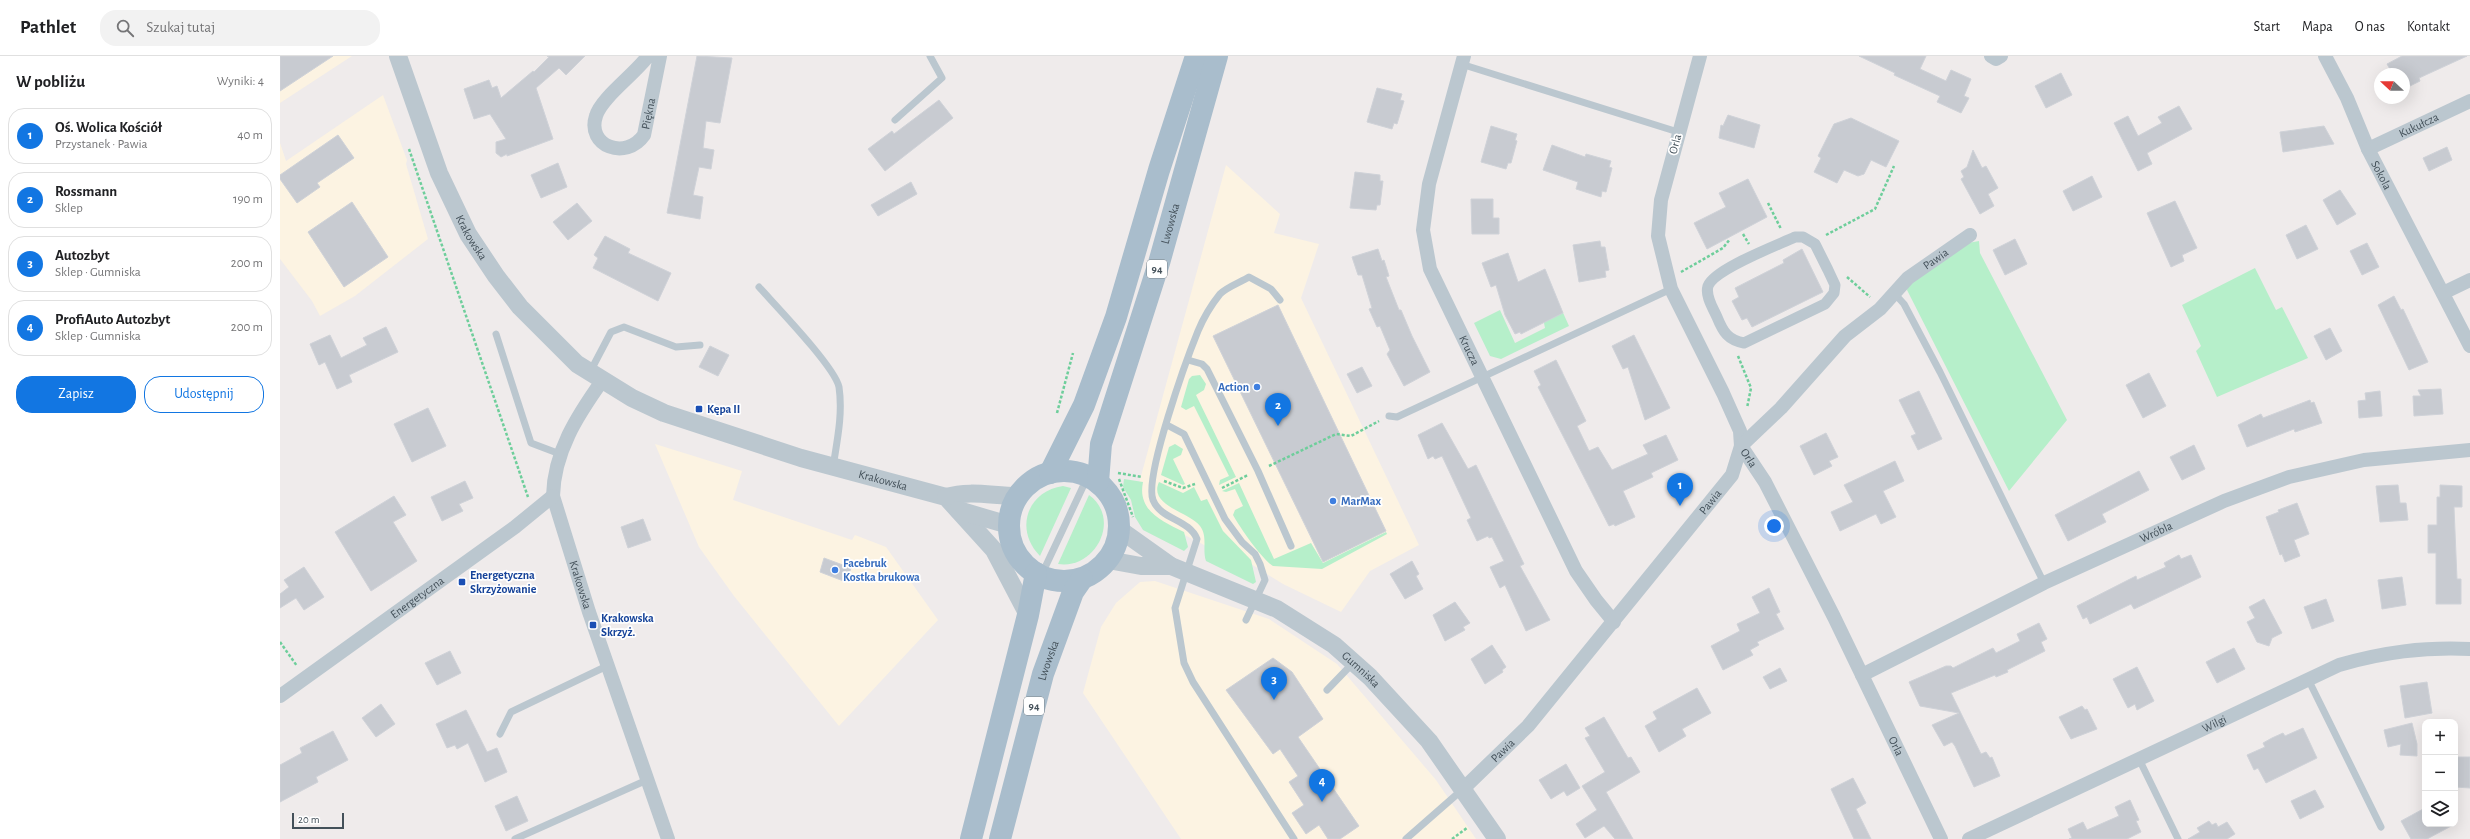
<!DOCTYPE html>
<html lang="pl">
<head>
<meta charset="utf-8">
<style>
  body { margin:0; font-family:"Alegreya Sans",sans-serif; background:#f2f2f2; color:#202124 }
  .controls { position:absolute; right:12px; bottom:12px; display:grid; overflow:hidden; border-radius:8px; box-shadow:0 4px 16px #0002 }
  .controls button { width:36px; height:36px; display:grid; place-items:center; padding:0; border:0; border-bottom:1px solid #e0e0e0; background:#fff; color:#202124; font:20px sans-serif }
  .compass { position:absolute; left:2094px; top:12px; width:36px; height:36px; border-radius:50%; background:#fff; box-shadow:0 4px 16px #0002; rotate:292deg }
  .scale { position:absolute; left:12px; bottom:10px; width:52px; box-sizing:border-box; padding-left:4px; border:2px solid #435059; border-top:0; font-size:11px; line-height:14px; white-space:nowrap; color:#435059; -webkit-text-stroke:3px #fff; paint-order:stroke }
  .you { position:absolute; left:1494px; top:470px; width:14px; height:14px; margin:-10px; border:3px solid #fff; border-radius:50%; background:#1a73e8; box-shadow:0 0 0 6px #1a73e833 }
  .badge { display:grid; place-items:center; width:26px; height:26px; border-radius:50%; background:#1276e2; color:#fff; font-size:13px; font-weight:700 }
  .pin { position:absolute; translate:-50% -33px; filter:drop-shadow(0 1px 2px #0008) }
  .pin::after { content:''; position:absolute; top:21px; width:14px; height:12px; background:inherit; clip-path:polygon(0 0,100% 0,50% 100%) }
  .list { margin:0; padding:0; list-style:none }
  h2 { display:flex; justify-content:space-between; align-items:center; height:52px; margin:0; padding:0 16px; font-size:17px }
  h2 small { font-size:13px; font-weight:400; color:#757577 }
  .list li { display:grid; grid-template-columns:26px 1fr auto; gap:12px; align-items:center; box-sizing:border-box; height:56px; margin:0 8px 8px; padding:0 8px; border:1px solid #e0e0e0; border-radius:16px }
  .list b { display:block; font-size:15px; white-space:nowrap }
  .list p { margin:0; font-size:13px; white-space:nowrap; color:#757577 }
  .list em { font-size:13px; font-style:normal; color:#757577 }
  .actions { display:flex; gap:8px; padding:12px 16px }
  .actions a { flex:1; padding:9px 0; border:1px solid #1276e2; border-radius:16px; text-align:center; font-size:14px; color:#1276e2 }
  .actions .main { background:#1276e2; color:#fff }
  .icon { flex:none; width:22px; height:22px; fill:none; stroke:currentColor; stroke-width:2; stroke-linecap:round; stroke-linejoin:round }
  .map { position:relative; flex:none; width:2190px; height:783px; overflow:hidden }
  header { display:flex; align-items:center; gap:24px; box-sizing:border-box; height:56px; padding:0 20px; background:#fff; border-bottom:1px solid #e0e0e0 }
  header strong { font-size:19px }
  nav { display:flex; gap:22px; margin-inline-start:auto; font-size:14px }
  .search { width:280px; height:36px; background:#f2f2f2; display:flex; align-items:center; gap:10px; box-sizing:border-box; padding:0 14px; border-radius:16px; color:#757577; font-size:15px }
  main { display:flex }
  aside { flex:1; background:#fff }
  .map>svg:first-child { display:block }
</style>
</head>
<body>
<header>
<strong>Pathlet</strong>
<div class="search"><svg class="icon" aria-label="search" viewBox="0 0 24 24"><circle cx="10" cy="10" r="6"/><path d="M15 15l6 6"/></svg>Szukaj tutaj</div>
<nav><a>Start</a><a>Mapa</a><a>O nas</a><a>Kontakt</a></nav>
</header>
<main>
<aside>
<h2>W pobliżu<small>Wyniki: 4</small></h2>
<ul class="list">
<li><span class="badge">1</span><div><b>Oś. Wolica Kościół</b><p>Przystanek · Pawia</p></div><em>40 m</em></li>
<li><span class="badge">2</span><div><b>Rossmann</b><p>Sklep</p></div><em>190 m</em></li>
<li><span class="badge">3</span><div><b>Autozbyt</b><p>Sklep · Gumniska</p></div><em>200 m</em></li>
<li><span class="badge">4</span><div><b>ProfiAuto Autozbyt</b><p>Sklep · Gumniska</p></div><em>200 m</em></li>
</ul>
<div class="actions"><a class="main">Zapisz</a><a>Udostępnij</a></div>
</aside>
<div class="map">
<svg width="2190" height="783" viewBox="0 0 2190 783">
  <rect width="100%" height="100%" fill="#efebeb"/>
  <g fill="#fcf3e2">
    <path d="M0,0h72l-72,47z"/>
    <path d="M103,39l24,65 -1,4 22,75 -73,57 -35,20 -8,-15 -32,-42v-116l6,18z"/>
    <path d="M946,109l54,49 -6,19 45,11 -18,54 118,247 -49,26 -29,41 -58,-28 -32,-20 -43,-17 -62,-32 -8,-28z"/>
    <path d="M375,388l87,27 -9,29 119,40 3,-5 31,12 52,73 -99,106 -105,-130 -35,-49z"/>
    <path d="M875,525l114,38 68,45 99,116 40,59h-295l-98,-146 18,-66 15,-24 24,-21z"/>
  </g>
  <g fill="#b6efca">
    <path d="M1699,185l1,12 87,167 -58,71 -102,-201 1,-5 60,-42z"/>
    <path d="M1975,212l21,42 6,-3 26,51 -91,39 -21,-46 5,-5 -19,-41z"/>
    <path d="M1280,250l9,20 -68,33 -11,-3 -16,-33 26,-13 15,33 30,-15 -3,-15z"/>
    <path d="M920,319l6,9 -2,6 -8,5 40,82 -17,8 1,-5 9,-4 -35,-70 -8,4 -5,-3 8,-28 3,-3z"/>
    <path d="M895,388l8,5 -2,6 -8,4 12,25 -2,1 -22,-10 8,-28z"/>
    <path d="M844,423l19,3c-6,29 19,39 41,50l4,15 -4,4 -41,-21 -8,-13 -4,-17 -8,-13z"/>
    <path d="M879,426l24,11 11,-6 7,14 6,-2 16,32 28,29 5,22 -3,2 -47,-23c-4,-11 2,-25 -6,-35 -10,-14 -52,-20 -41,-44z"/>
    <path d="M959,427l35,76 37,-16 12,20 63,-31 1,2 -65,35 -49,-3c-12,-8 -32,-37 -40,-51l2,-5 8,-4 -8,-17 -9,3 -4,-1z"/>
    <path d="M783,430l8,2 -31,68c-26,-26 -13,-65 23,-70z"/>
    <path d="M809,439c33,24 6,75 -31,69z"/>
  </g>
  <g fill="#c8cbd1" stroke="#cfd2d8">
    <path d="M0,0h53l-53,35z"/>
    <path d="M267,0h38l-19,19 -7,-7 -23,20 17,51 -46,17v-2l-6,3 -5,-4v-11l10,-3 -16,-25 -16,5 -10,-30 25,-9 3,8 5,-2 4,12 32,-27 1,1 15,-15z"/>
    <path d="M417,0l35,2 -12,65 -14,-2 -3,27 11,2 -3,19 -12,-2 -6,28 10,2 -3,22 -33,-6z"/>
    <path d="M1579,0h67l-6,13 26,12 5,-11 20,9 -7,17 5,2 -8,15 -24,-11 3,-6 -46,-21 1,-2z"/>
    <path d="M2122,0h65l-48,22 1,3 -16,8v-15h-18l5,-3 -4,-7z"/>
    <path d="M1781,17l11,22 -26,13 -11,-22z"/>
    <path d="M1097,32l25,6 -2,6 4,1 -7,23 -3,-1 -2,6 -25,-7z"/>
    <path d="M659,44l14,18 -68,53 -17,-22 24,-18 2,3z"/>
    <path d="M1899,50l13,23 -45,24 5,11 -14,7 -24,-48 14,-7 10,20 24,-13 -4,-6z"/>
    <path d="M1448,59l32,10 -6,23 -35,-10 2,-13 2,1z"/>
    <path d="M1571,62l48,23 -13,26 -15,-7 -7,14 -6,2 -14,-6 -7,13 -23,-11 7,-14 -3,-2 16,-32z"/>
    <path d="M1211,70l26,8 -2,6 2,1 -6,22h-3l-2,6 -25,-7z"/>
    <path d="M2044,70l10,18 -51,8 -3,-20z"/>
    <path d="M58,79l16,23 -37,25 3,4 -23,16 -17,-24v-4z"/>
    <path d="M1272,89l33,12 1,-3 25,7 -2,6 3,1 -6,24 -4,-1 -1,6 -25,-8 2,-7 -35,-12z"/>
    <path d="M2167,91l5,13 -23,11 -6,-13z"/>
    <path d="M1693,94l9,18 4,-2 12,22 -10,6 6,12 -14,8 -19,-35 3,-2 -3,-6 6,-4z"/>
    <path d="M278,107l9,24 -26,11 -10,-23z"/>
    <path d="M1075,116l25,3v6h3l-3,24h-3l-1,5 -26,-2z"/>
    <path d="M1812,120l10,21 -29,14 -10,-20z"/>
    <path d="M1468,123l19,38 -60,32 -13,-26 32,-16 -7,-14z"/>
    <path d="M631,126l6,12 -39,22 -7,-11z"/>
    <path d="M2060,134l16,24 -19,11 -14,-25z"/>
    <path d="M1191,143h22v19h6v16h-27z"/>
    <path d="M1895,145l22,47 -15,7 2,6 -13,6 -24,-54z"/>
    <path d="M72,146l36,55 -44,30 -36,-55z"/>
    <path d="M297,147l15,18 -24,19 -15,-18z"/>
    <path d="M2026,169l12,24 -21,10 -11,-24z"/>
    <path d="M325,180l25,13 -2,4 43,20 -13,28 -65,-33 5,-10 -4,-3z"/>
    <path d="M1735,183l12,25 -22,11 -12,-25z"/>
    <path d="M1320,185l1,6h4l2,12 2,11 -4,1 1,6 -27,5 -6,-37z"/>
    <path d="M2087,187l12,24 -17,8 -12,-24z"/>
    <path d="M1098,193l4,12 2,-1 5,16 -3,1 13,33h2l11,26 18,36 -26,14 -17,-32 3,-4 -10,-24 -3,1 -8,-18 3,-1 -10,-33h-4l-6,-18z"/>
    <path d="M1522,193l21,43 -71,35 -5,-9 -5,2 -10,-19 7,-4 -4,-9 49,-25 -1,-3z"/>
    <path d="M1228,197l10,29 27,-13 18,44 -42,21 -1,-2 -5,2 -10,-19 -9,-30 -5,2 -9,-24z"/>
    <path d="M2114,240l7,14 2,-1 25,53 -19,8 -31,-65z"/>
    <path d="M998,249l108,226 -63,31 -110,-226z"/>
    <path d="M106,271l12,25 -49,23 3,7 -15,7 -12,-27 -6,3 -9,-21 20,-9 11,23 26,-13 -4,-7z"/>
    <path d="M2050,272l12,23 -16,9 -12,-24z"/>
    <path d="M1354,279l36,73 -25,12 -17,-53 -5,2 -11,-23z"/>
    <path d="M430,290l19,9 -11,21 -19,-9z"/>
    <path d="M1276,304l30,61 -9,5 12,25 9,-4 14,23 36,-16 -5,-9 23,-10 12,25 -27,13 2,4 -30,14 12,26 -20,9 -1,-2 -5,2 -71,-139 3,-2 -7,-14z"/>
    <path d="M1082,311l10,19 -15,7 -10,-19z"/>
    <path d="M1869,317l17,33 -23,12 -17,-33z"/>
    <path d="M2161,333l2,25 -29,2 -1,-20h8l-3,-6z"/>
    <path d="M1639,335l23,48 -24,11 -7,-14 5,-2 -17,-34z"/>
    <path d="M2100,335l2,25 -23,2 -1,-17 8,-1 -1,-7z"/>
    <path d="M2030,344l1,3 3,-1 8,21 -27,9 -1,-3 -47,18 -9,-22 23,-11 2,4z"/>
    <path d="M148,352l18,38 -34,16 -18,-38z"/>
    <path d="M1162,367l26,46 8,-4 48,99 -4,2 30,54 -24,11 -21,-46 -5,3 -10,-21 14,-6 -12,-24 -3,1 -1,-2 -11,5 -10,-21 4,-2 -29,-62 -7,3 -2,-3 -5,3 -10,-24z"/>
    <path d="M1546,377l12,24 -9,4 3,5 -18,9 -14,-29z"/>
    <path d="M1914,389l11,24 -23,11 -12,-23z"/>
    <path d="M1615,405l9,20 -21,10 13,26 -15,7 -5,-10 -36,17 -9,-19 22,-10 -9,-17z"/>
    <path d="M1859,415l10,19 -47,24 4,8 -38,19 -13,-26z"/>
    <path d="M185,425l8,17 -14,6 4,7 -21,10 -11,-24z"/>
    <path d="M2118,429l2,18h6l2,17 -28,2 -4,-36z"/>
    <path d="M2160,429l22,1v21h-8l3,72h4v25h-25v-51h-8v-28h9v-28h3z"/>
    <path d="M114,440l12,19 -13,7 24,39 -46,30 -36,-59z"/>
    <path d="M2017,447l12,31 -15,6 6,16 -15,6 -3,-8 -2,1 -14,-38 13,-5 -1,-2z"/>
    <path d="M363,463l8,21 -23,8 -7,-21z"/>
    <path d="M1899,499l2,4 10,-4 10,22 -67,32 -3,-5 -41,20 -3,-7 -4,2 -6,-13 59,-30 1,4 29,-13 -2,-4z"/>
    <path d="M544,502l27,10 -5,14 -26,-10z"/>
    <path d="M1132,505l7,13 -3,2 7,13 -18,10 -15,-25z"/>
    <path d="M24,511l20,30 -20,13 -8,-12 -16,10v-14l9,-7 -5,-7z"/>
    <path d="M2122,521l4,28 -24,4 -4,-29z"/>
    <path d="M1489,532l11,24 -4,2 8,15 -27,13 2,3 -9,5 3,5 -30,15 -12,-24 29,-15 -3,-7 23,-11 -8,-16z"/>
    <path d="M1984,543l18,34 -10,5 -3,8 -12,-4 -10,-20 8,-4 -6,-11z"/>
    <path d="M2046,543l8,22 -22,8 -8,-22z"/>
    <path d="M1175,546l15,21 -7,4 2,3 -20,11 -12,-26z"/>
    <path d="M1759,567l8,16 -6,3 4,9 -38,19 1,2 -12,5 -1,-2 -44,18 30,61 5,-2 4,6 2,-1 8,19 -26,11 -19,-41 -3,-4 -8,4 -12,-21 27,-12 -39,-7 -11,-24 37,-16h5l2,2 40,-20 3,5 24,-12 -3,-7z"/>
    <path d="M1212,589l14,22 -4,3 1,2 -18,12 -14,-25z"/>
    <path d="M1954,592l11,21 -28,14 -11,-21z"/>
    <path d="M170,595l11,22 -24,12 -12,-22z"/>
    <path d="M993,602l19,14 31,47 -25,18 61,89 -19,13h-12l-9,-14 -13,9 -14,-21 12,-8 -15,-23 9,-6 -18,-27 -7,5 -47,-64z"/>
    <path d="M1857,611l17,34 -17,9 -2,-6 -7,4 -15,-29z"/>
    <path d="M1500,612l7,13 -17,8 -7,-12z"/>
    <path d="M2147,626l5,31 -27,5 -5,-32z"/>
    <path d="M1417,632l14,25 -29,16 4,7 -27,16 -14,-26 12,-7 -4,-7z"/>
    <path d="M101,648l14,20 -19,13 -14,-19z"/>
    <path d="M1802,650l3,4 2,-1 10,20 -26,10 -12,-22z"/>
    <path d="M186,654l21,42 10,-4 10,24 -22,10 -17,-39 -11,6 -2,-4 -8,3 -11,-24z"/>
    <path d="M1324,661l24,41 3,-1 9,15 -34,20 27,47h-18l-11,-13 -19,12 -9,-14 21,-14 -15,-24 23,-14 -20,-34 5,-2 -5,-8z"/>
    <path d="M2132,667l5,21v12l-17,-1 1,-11 -13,3 -4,-17z"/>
    <path d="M2023,672l14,30 -51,25 -8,-15 -4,2 -7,-15 18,-8 -2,-4 9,-5 11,-5 2,3z"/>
    <path d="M53,675l15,29 -32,17 2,5 -38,20v-37l22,-12 -2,-5z"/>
    <path d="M2175,701h15v31l-15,-1z"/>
    <path d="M1286,708l14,24 -13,8 -3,-5 -13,8 -12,-19z"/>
    <path d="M1573,722l13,25 -10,6 15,30h-17l-23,-50z"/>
    <path d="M2035,734l9,17 -24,12 -9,-18z"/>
    <path d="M237,740l11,25 -22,10 -11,-25z"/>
    <path d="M1850,744l9,20 -3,1 5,11 -14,7h-58l3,-1 -4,-9 15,-7 4,8 32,-14 -4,-9z"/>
    <path d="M2145,752v16h30l-28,15h-16l-10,-18z"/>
    <path d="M1929,765l3,4 4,-2 2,4 9,-5 8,12 -8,5h-39l12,-7 -3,-4z"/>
  </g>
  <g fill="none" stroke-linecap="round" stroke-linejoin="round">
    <g stroke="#6ece9b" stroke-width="2.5" stroke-dasharray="3 2" stroke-linecap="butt">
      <path d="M129,93l119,348"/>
      <path d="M1488,147l13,26"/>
      <path d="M1463,178l6,10"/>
      <path d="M1546,179l49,-26 19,-43"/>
      <path d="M1401,216l42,-24 7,-9"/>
      <path d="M1567,221l23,20"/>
      <path d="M1458,300l13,32 -4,20"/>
      <path d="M777,357l16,-60"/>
      <path d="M989,410l67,-32 15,2 28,-15"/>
      <path d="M838,417l24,4"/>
      <path d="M839,423l14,38"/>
      <path d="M884,425l19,7 12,-4"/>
      <path d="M942,432l26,-13"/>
      <path d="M0,586l17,24"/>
      <path d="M1172,783l15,-11"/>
    </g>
    <g stroke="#bbc7cf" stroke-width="7">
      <path d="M1181,8l217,68"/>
      <path d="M615,64l47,-42 -12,-22"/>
      <path d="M479,231c16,18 76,80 80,100 4,27 -2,54 -6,80"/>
      <path d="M1614,237l10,11 36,68 104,211"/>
      <path d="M1000,244l-9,-11 -22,-12c-8,5 -22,10 -29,17 -8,10 -17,25 -22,37 -11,27 -54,146 -45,169 8,20 36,19 44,39l-22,69 9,55 9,19 101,157"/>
      <path d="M216,278l35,109 29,11"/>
      <path d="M908,304l14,4 5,5 51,102 33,75"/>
      <path d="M310,316l21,-40 13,-5 52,20 24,-2"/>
      <path d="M1109,360l8,1 274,-128"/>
      <path d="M887,369l17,9 41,85 17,23 13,12 5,10 5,16 -19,40"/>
      <path d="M761,520l47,-100"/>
      <path d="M2028,623l73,148"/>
      <path d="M1047,634l27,-28"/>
      <path d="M220,678l11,-22 96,-46"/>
      <path d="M1859,703l39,80"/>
      <path d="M235,783l132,-59"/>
      <path d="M1126,783l57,-50"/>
    </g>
    <path stroke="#bbc7cf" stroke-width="11" d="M1515,181h8l12,7 13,26 7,15 -1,8 -9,11 -81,39c-16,-3 -21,-11 -27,-26 -4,-9 -12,-21 -9,-31 6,-17 70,-41 87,-49z"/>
    <g stroke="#bbc7cf" stroke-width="14">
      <path id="s1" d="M368,0c-13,18 -47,42 -52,60 -10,30 30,45 48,19l16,-79"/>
      <path id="s2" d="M1184,0l-35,128 -6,46 7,39 146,302 20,29 18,22"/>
      <path id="s3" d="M1420,0l-39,144 -3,36 13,53 52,104 17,38 1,15 24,36 69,135 107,222"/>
      <path d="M1711,0l5,3 5,-3"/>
      <path id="s4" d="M2045,0l22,42 21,51 102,197"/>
      <path id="s5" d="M2088,93l102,-48"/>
      <path d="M2163,237l27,-13"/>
      <path id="s6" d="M322,325c-25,35 -48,71 -49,115l36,116 79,227"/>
      <path id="s7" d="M1582,619l182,-92 180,-82 65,-24 75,-17 106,-10"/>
      <path id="s8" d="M0,640l235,-169 38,-31"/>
      <path id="s9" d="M1184,732l64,-62 204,-251 9,-29 40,-38 64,-72 35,-27 28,-31 62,-43"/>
      <path id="s10" d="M1689,783l370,-174c45,-13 84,-18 131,-16"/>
    </g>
    <g stroke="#bbc7cf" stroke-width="18">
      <path id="s11" d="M118,0l41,117 29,61 28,42 24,31 57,57 55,34 32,15 137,45 145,39 48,53 34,65"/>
      <path d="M666,441c25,-7 46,-1 72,-1"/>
      <path d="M678,454l51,15"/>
      <path id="s12" d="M839,473l52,37 106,43 57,36 36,32 59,64 68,98"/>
      <path d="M828,504l33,6h30"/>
    </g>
    <g stroke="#a9bdcc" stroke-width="22">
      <circle cx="784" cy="470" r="55"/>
      <path d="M770,417l34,-68 32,-88 43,-147 37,-114"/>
      <path id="s13" d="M818,426l3,-38 58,-181 58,-207"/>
      <path d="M691,783l57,-224 8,-42"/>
      <path id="s14" d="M720,783l43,-165 30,-82 9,-13"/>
    </g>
  </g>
  <g fill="#3f7fe0" stroke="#fff" stroke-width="1.5">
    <circle cx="977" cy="331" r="4"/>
    <circle cx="1053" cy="445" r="4"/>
    <circle cx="555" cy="514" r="4"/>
  </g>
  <g fill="#1a4fb4" stroke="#fff" stroke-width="1.5">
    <rect x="415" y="349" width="8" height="8" rx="2"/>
    <rect x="178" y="522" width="8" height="8" rx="2"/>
    <rect x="309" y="565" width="8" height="8" rx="2"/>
  </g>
  <g text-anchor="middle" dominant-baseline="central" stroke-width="3.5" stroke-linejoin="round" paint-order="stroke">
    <g fill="#fff" stroke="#7b848b" stroke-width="1">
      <rect x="867" y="204" width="20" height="18" rx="3"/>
      <rect x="744" y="641" width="20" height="18" rx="3"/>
    </g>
    <g font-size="11" font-weight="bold" fill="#435059">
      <text x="877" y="213">94</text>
      <text x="754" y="650">94</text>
    </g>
    <g font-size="12" fill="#435059" stroke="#fff">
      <text stroke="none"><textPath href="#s1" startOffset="178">Piękna</textPath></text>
      <text stroke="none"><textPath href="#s5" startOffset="56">Kukułcza</textPath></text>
      <text transform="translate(1395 88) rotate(-75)">Orla</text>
      <text stroke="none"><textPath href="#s4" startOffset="132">Sokola</textPath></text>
      <text stroke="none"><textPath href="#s13" startOffset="269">Lwowska</textPath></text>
      <text stroke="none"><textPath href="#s11" startOffset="196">Krakowska</textPath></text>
      <text stroke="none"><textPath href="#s9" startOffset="714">Pawia</textPath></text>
      <text stroke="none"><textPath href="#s2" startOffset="309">Krucza</textPath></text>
      <text stroke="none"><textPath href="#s3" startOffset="427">Orla</textPath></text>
      <text stroke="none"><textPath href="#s11" startOffset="691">Krakowska</textPath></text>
      <text stroke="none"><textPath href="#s9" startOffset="378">Pawia</textPath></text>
      <text stroke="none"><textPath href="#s7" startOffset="327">Wróbla</textPath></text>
      <text stroke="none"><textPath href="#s6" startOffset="220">Krakowska</textPath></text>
      <text stroke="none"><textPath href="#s8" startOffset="169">Energetyczna</textPath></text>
      <text stroke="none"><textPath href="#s14" startOffset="185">Lwowska</textPath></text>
      <text stroke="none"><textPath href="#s12" startOffset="282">Gumniska</textPath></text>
      <text stroke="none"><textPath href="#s10" startOffset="271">Wilgi</textPath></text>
      <text stroke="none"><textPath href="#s3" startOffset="751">Orla</textPath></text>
      <text stroke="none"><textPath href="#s9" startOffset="54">Pawia</textPath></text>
    </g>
    <g font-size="12" font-weight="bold" fill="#366cbe" stroke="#fff" text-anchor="start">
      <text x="969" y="331" text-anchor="end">Action</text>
      <text x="1061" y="445">MarMax</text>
      <text x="563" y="507">Facebruk<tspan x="563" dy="14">Kostka brukowa</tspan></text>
    </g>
    <g font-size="12" font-weight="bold" fill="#164399" stroke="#fff" text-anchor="start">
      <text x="427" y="353">Kępa II</text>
      <text x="190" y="519">Energetyczna<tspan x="190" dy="14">Skrzyżowanie</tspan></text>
      <text x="321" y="562">Krakowska<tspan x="321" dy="14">Skrzyż.</tspan></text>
    </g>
  </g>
</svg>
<div class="controls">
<button>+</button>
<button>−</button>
<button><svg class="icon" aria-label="layers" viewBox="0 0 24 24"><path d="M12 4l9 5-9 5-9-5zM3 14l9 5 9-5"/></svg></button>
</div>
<svg class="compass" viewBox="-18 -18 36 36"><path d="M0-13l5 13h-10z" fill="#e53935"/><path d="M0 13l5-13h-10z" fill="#757577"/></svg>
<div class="scale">20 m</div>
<div class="you"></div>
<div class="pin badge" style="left:1400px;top:450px">1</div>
<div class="pin badge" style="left:998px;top:370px">2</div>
<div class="pin badge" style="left:994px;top:644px">3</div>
<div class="pin badge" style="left:1042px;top:746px">4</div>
</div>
</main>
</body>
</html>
